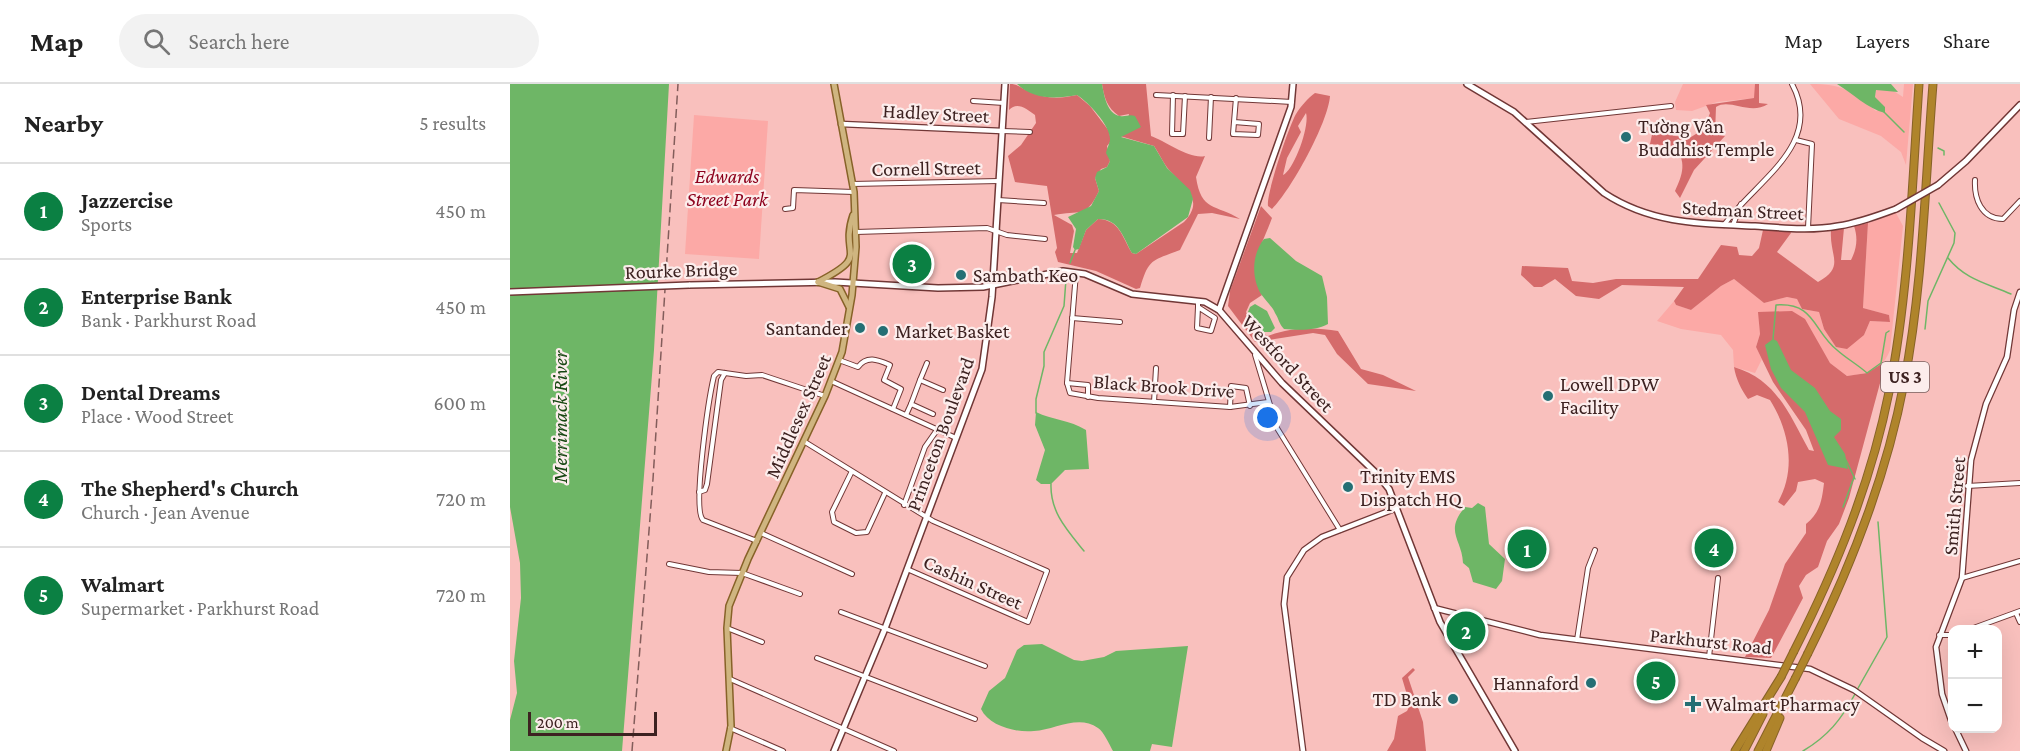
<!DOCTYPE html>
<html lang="en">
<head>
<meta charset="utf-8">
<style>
  body { margin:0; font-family:"Crimson Pro",serif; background:#f2f2f2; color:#222 }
  .controls { position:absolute; right:18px; bottom:18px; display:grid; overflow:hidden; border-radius:12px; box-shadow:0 6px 24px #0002 }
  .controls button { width:54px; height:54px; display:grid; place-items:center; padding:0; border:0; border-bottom:2px solid #e0e0e0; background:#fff; color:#222; font:30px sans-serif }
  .scale { position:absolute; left:18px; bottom:15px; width:129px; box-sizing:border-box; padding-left:6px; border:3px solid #3d2221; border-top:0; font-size:16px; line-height:21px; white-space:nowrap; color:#3d2221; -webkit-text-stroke:4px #fcedec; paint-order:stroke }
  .you { position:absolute; left:758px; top:334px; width:21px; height:21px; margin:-15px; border:4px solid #fff; border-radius:50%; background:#1a73e8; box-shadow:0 0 0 9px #1a73e833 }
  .badge { display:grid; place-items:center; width:39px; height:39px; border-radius:50%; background:#0b8043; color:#fff; font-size:20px; font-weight:700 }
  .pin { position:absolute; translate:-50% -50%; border:3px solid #fff; box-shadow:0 2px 6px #0006 }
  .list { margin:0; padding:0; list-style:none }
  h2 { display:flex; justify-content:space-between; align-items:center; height:78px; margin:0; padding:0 24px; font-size:26px }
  h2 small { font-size:20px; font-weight:400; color:#767676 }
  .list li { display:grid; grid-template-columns:39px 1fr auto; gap:18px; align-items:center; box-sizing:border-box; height:96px; padding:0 24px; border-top:2px solid #e0e0e0 }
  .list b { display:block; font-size:22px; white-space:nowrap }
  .list p { margin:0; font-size:20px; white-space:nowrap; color:#767676 }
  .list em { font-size:20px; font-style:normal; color:#767676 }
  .icon { flex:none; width:33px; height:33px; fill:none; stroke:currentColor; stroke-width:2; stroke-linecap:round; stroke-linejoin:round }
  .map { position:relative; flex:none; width:1510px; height:667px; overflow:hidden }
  header { display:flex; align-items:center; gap:36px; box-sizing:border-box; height:84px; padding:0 30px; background:#fff; border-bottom:2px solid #e0e0e0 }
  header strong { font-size:28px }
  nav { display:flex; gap:33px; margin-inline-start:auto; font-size:21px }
  .search { width:420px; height:54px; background:#f2f2f2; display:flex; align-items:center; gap:15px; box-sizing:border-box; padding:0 21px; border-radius:33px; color:#767676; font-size:22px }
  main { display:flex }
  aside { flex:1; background:#fff }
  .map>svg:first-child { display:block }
</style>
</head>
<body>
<header>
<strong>Map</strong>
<div class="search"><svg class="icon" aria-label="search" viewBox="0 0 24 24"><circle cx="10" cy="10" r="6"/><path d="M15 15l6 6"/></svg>Search here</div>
<nav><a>Map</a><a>Layers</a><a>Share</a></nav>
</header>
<main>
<aside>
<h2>Nearby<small>5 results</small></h2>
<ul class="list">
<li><span class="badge">1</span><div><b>Jazzercise</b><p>Sports</p></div><em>450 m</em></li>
<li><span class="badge">2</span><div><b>Enterprise Bank</b><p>Bank · Parkhurst Road</p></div><em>450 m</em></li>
<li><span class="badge">3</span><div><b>Dental Dreams</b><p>Place · Wood Street</p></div><em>600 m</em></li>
<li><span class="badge">4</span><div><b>The Shepherd's Church</b><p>Church · Jean Avenue</p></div><em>720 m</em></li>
<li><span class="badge">5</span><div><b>Walmart</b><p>Supermarket · Parkhurst Road</p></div><em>720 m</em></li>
</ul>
</aside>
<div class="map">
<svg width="1510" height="667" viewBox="0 0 1510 667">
  <rect width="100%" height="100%" fill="#f9c0bd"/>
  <g fill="#fca9a6">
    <path d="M1173,0h72v14l-38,4 -25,9 -16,-1 -1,-8z"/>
    <path d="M1300,0c33,0 40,6 66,27l8,-4 -9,-10 1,-7h16l11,7 1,-13h9l-7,81 -5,-13 -20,-16 -42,-17z"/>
    <path d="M184,31l74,6 -9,138 -74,-5z"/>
    <path d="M1386,129l7,13 -13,124c-7,20 -24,24 -43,26l-17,-13 -12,-19 -59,-28 1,18 -4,13 6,12 -7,14 -21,-6 -1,-17 -12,-15 -40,-6 -24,-8 17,-20 2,4 15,5 30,-24 13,-7 30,24 23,-6 10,2 5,10 17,3 5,17 40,6 6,-14 20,1 -1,-7 -26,-7 5,-85z"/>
  </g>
  <g fill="#d56b6b" fill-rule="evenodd">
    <path d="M500,0c8,0 11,4 18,7 18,8 30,8 49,4l13,11 19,25 2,10 -4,5 3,15 -3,6 -6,2 -6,9 4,13c-13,28 -20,19 -45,24l18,10 2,6 -4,22h7l9,-23 12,-11c22,1 24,18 34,34l4,1 48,-32c24,-25 -5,-38 -18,-56 -4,-6 -8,-14 -12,-20l-34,-10 4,-2 5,-20 -10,2c-12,-8 -15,-19 -17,-32h44l5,52c14,5 40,24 54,20l-9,21c5,35 20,27 44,42l-28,-6 -14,1 -18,36c-28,11 -31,8 -40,38l-4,1 -40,-18 -38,-9 -3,-10 2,-4 -10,-62 -32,-4 -7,-26 13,-11 15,-22 -1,-8c-8,-6 -18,-14 -26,-5z"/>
    <path d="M1245,0h4v19l9,1c-18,12 -38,-6 -52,3l-1,27 10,2 -31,34 -14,28 -5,-7c8,-17 12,-30 -1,-45l-24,-2 4,-19 20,11 17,1 13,-8 6,-16 -4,-8 48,-7z"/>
    <path d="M805,9l15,3c-2,27 -39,94 -58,113l-4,-3c-2,-12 21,-80 28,-92 5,-8 12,-16 19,-21zM796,29c4,13 -12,57 -23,62l4,-17 14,-26 -3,-6z"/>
    <path d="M751,122l11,12c-10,27 -25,49 -10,77l-12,8 -4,9 10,18 12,6c23,-9 47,-9 70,-5l23,38 22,6 33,16 -48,-7 -31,-30 -12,-19 -12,-2 -58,9 -27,-36 2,-15z"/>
    <path d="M1358,139l-5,85 26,7 1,7 -20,-1 -6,14 -17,14 -11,-2 -12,-18 -5,-17 -17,-3 -5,-10 -10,-2 -23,6 -30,-24 -13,7 -30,24 -15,-5 -2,-4 10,-14 -62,-2 -23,14 -23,-3 -21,-17 -13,8h-8l-13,-12 1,-9 46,2 4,13 21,2 23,-4h82l23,-34 16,2 2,8 13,1 7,-8 4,-18 27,1 1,2 -14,19 41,30c28,-16 11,-25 13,-52l13,-2 -3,32h10c6,-12 7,-22 3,-34z"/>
    <path d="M1282,227l13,8 25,44 17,13 20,-3 19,-12 -37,137 -10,26 -12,17 -9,26 -12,8 -7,11 4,12 -32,60 -26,-1 24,-47 16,-46 21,-31v-9c14,-11 16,-24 18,-41l-9,-4 -17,3 -2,9 -12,15 -6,-4c18,-32 12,-70 -8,-102l-13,-5 -9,4c-7,-10 -12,-20 -14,-32 43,13 55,47 75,83l5,1 -8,-21 -33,-48 -17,-35 4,-13 -2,-22z"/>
    <path d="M903,584l2,2 -7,7 15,45 3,29h-39l7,-12 4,-23 9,-5 3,-6 -8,-27z"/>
  </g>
  <g fill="#6eb666">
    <path d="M0,0h159l-15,266 -32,401h-112v-31l7,-27 -3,-32 7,-63 -1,-35 -10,-56z"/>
    <path d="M507,0h85c2,11 5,30 18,32 6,1 9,-2 15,0l6,11 -20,10 33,9 13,22 23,22 3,9 -5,18 -52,37 -4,-1c-9,-15 -12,-34 -34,-34l-12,11 -7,19 -4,1 -2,-3 3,-18 -8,-12 23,-11 8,-15 -4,-13 2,-6 10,-5 3,-6 -4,-8c1,-5 4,-10 4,-14 0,-14 -22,-37 -33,-44 -21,4 -43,5 -60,-11z"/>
    <path d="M1327,0h54l7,8 -22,-2 -1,7 10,10v6c-17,-4 -33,-20 -48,-29z"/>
    <path d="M760,154l26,23 26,15 5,21 1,27c-12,7 -30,6 -44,5 -5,-5 -5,-10 -9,-16 -3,-7 -10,-13 -14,-19 -10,-17 -9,-40 3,-55z"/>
    <path d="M745,220l12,7 8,17 -4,4h-8l-15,-20 2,-5z"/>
    <path d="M1263,255l4,2 14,29 24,18 15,23 11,8v11l-7,7 11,17 3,15 -20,-4 -23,-53 -24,-24 -10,-19 -6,-24z"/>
    <path d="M526,328c16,8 34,8 50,18l3,39 -24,1 -14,14h-10l-5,-4 9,-30 -10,-25z"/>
    <path d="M968,419l7,4 4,37 16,15 -3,22 -6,8 -23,-7 -4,-14 -6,-5c-1,-24 -19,-31 2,-56l7,1z"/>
    <path d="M532,560l32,16 8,1 22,-4 12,-6 72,-5 -16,101 -20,-3 -2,7h-37c-4,-7 -9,-19 -15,-23 -20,-14 -43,2 -64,3 -18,2 -45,-5 -53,-22l8,-18 16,-13 12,-28 7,-5z"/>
  </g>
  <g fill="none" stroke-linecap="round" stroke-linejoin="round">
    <g stroke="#6eb666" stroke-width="1.5">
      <path d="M1374,28l20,20"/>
      <path d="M1428,64l6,3v4"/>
      <path d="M1438,174c18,22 38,25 63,36"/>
      <path d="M560,179l5,-13"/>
      <path d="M1415,245l3,-28 26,-58 1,-10 -16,-30"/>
      <path d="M1263,255l3,-34c39,-3 37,26 61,45 10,9 20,14 30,23l14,-10 5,-30 3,-2"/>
      <path d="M1412,307l1,-6"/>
      <path d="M526,329v-14l8,-33v-14l20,-46 2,-27"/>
      <path d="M1336,376l9,19"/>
      <path d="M541,400c-1,28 16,46 33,67"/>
      <path d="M1333,423l11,-30"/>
      <path d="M1347,606l30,-53 -9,-115"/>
      <path d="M1293,667c25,-15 38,-31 52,-57"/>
    </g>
    <defs>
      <g id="minor">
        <path d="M646,11l136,7"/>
        <path d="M663,11l-1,39h11l2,-38"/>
        <path d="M463,17l31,2"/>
        <path d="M724,38l25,2 -1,11 -25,-1 3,-36"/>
        <path d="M1016,38l145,-16"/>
        <path d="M492,47l28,1"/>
        <path d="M699,54l2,-41"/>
        <path d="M1286,56l16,4 -4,84"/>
        <path d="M1465,96c-1,18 6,39 28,39l17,-18"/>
        <path d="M342,100l147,-3"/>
        <path d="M488,116l46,3"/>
        <path d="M275,125l8,-1 1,-18 60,2"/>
        <path d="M1214,141c30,-43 101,-80 68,-141"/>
        <path d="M1223,141l8,-21"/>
        <path d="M346,148l131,-4 20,7 38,4"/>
        <path d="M566,189l-9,110 3,10 28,5 132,9 38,-5"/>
        <path d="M688,223l-1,21 14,3 4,-13 -17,-11v-6"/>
        <path d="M562,234l48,4"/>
        <path d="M745,271l22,73 63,102"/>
        <path d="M329,276l19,7c9,-12 20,-7 32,-2l-6,15 17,9 -8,20"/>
        <path d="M417,279l-7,17 23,10"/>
        <path d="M410,296l-9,24 22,10"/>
        <path d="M321,297l125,57"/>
        <path d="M557,299l21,2v12"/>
        <path d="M644,318l2,-34"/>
        <path d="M720,323l1,-21 15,2 4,18"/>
        <path d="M396,331l5,-11"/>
        <path d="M295,358l128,79 114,50 -19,51 -121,-53"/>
        <path d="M341,389l-19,39 2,10 22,11 11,-1 18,-39"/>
        <path d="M1457,402l53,-3"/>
        <path d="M189,408l6,-2 2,-6 14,-104 4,-7"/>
        <path d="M394,421l21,-58 12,-17"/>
        <path d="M251,449l91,41"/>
        <path d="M247,457l-54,-21c-11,-11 6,-123 11,-144l4,-4 28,4 16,-1 63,21"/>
        <path d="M159,480l40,8 33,1 58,21"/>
        <path d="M1452,494l58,-17"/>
        <path d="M331,528l144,54"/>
        <path d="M1506,529l4,9"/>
        <path d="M217,544l35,14"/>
        <path d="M1458,546l52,-19"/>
        <path d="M1429,551h13"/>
        <path d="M1067,556l11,-72 7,-18"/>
        <path d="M1199,573l9,-79"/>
        <path d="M307,574l158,61"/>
        <path d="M220,595l164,72"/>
        <path d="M220,644l53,23"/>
      </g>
      <g id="tertiary">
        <path d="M331,40l161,7"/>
        <path d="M924,524l106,27 270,34 44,21 68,48 22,13"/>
        <path d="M1442,639l-10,-29 -6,-47 26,-69 9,-118 15,-56 21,-47 7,-47 6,-18"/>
        <path d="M1445,644l11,23"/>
        <path d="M793,667l-19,-147 3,-27 17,-27 18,-13 75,-29"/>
      </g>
      <g id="secondary">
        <path d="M957,0l47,28 90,81c47,31 97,31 151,33 28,2 56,5 83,0 20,-3 39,-10 58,-17"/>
        <path d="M1428,101l28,-24 54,-56"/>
        <path d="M179,201l146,-3 103,6 45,-1 80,-16 22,3 47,20 73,8 14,8 63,73 95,91 12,15 51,133 75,129"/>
        <path d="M709,226l72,-203 2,-23"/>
        <path d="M324,667l50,-120 98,-262 10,-72 13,-213"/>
      </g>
      <g id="primary">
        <path d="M308,198c54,-28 21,-25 35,-67"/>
        <path d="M308,198l22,7 9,18"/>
        <path d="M216,667l5,-25 -4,-98 2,-22 19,-47 77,-163 17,-44 10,-57 4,-48 -2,-55 -20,-108"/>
      </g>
      <g id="motorway">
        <path d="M1284,567c42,-83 77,-168 95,-259 20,-101 23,-205 30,-308"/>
        <path d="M1298,569c43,-86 78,-175 96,-270 19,-98 21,-199 29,-299"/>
        <path d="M1225,667l46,-74"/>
        <path d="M1234,667l19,-37"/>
        <path d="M1248,667l37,-72"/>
        <path d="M1256,667l14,-33"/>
      </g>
    </defs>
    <use href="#minor" stroke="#713736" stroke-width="6"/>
    <use href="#tertiary" stroke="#713736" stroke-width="7"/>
    <use href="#secondary" stroke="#713736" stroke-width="8"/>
    <use href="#primary" stroke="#876228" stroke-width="8"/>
    <use href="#motorway" stroke="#876228" stroke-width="9"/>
    <use href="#minor" stroke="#fff" stroke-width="4"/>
    <use href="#tertiary" stroke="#fff" stroke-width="4.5"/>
    <use href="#secondary" stroke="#fff" stroke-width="5"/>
    <use href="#primary" stroke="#cfb580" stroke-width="5"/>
    <use href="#motorway" stroke="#af842b" stroke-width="7"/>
    <path stroke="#835d5b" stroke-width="1.5" stroke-dasharray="9 4.5" stroke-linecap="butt" d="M122,667l21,-272 25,-395"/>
    <defs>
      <g id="secondary-bridge">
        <path d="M1386,125l42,-24"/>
        <path d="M0,208l179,-7"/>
      </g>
      <g id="motorway-bridge">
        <path d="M1271,593l13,-26"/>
        <path d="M1285,595l13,-26"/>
      </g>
    </defs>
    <use href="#secondary-bridge" stroke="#713736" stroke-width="8" stroke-linecap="butt"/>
    <use href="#motorway-bridge" stroke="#876228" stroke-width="9" stroke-linecap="butt"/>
    <use href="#secondary-bridge" stroke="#fff" stroke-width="5"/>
    <use href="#motorway-bridge" stroke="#af842b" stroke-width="7"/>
  </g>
  <g fill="#246f74" stroke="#fcedec" stroke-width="2">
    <circle cx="1116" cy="53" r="6"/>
    <circle cx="451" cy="191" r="6"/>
    <circle cx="350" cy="244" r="6"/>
    <circle cx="373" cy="247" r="6"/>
    <circle cx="1038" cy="312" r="6"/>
    <circle cx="838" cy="403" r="6"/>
    <circle cx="1081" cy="599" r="6"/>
    <circle cx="943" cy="615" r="6"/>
    <path d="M1180 611h6v6h6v6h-6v6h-6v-6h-6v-6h6z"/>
  </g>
  <g text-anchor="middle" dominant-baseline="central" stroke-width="4.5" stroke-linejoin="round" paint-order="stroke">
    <rect fill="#fcedec" stroke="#765f5e" stroke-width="1.5" x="1371" y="278" width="48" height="30" rx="4.5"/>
    <g font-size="18" font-weight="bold" fill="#3d2221">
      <text x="1395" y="293">US 3</text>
    </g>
    <g font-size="20" fill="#3d2221" stroke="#fcedec">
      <text transform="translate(426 29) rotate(3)">Hadley Street</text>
      <text transform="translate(416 84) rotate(-1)">Cornell Street</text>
      <text transform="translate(1233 126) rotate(3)">Stedman Street</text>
      <text transform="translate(171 186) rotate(-2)">Rourke Bridge</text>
      <text transform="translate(778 279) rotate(47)">Westford Street</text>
      <text transform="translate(654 302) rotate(4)">Black Brook Drive</text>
      <text transform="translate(288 332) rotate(-66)">Middlesex Street</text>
      <text transform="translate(430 350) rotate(-70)">Princeton Boulevard</text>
      <text transform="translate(1444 422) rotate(-85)">Smith Street</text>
      <text transform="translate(463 498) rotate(24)">Cashin Street</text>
      <text transform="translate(1201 557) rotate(6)">Parkhurst Road</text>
    </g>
    <g font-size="20" fill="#3d2221" stroke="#fcedec" text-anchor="start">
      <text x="1128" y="42">Tường Vân<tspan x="1128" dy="23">Buddhist Temple</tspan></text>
      <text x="463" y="191">Sambath Keo</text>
      <text x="338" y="244" text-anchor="end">Santander</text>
      <text x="385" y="247">Market Basket</text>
      <text x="1050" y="300">Lowell DPW<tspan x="1050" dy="23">Facility</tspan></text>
      <text x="850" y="392">Trinity EMS<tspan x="850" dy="23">Dispatch HQ</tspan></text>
      <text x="1069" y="599" text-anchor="end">Hannaford</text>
      <text x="931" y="615" text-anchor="end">TD Bank</text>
      <text x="1195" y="620">Walmart Pharmacy</text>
    </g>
    <g font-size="20" font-style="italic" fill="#8c001c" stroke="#fcedec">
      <text x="217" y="92">Edwards<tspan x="217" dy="23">Street Park</tspan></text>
    </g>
    <g font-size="21" font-style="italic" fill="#174712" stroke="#fcedec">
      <text transform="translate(50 333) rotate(-90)">Merrimack River</text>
    </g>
  </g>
</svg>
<div class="controls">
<button>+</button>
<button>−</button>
</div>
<div class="scale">200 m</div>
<div class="you"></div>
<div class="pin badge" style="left:1017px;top:465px">1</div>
<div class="pin badge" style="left:956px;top:547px">2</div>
<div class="pin badge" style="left:402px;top:180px">3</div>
<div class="pin badge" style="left:1204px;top:464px">4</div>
<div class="pin badge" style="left:1146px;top:597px">5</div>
</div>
</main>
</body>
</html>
